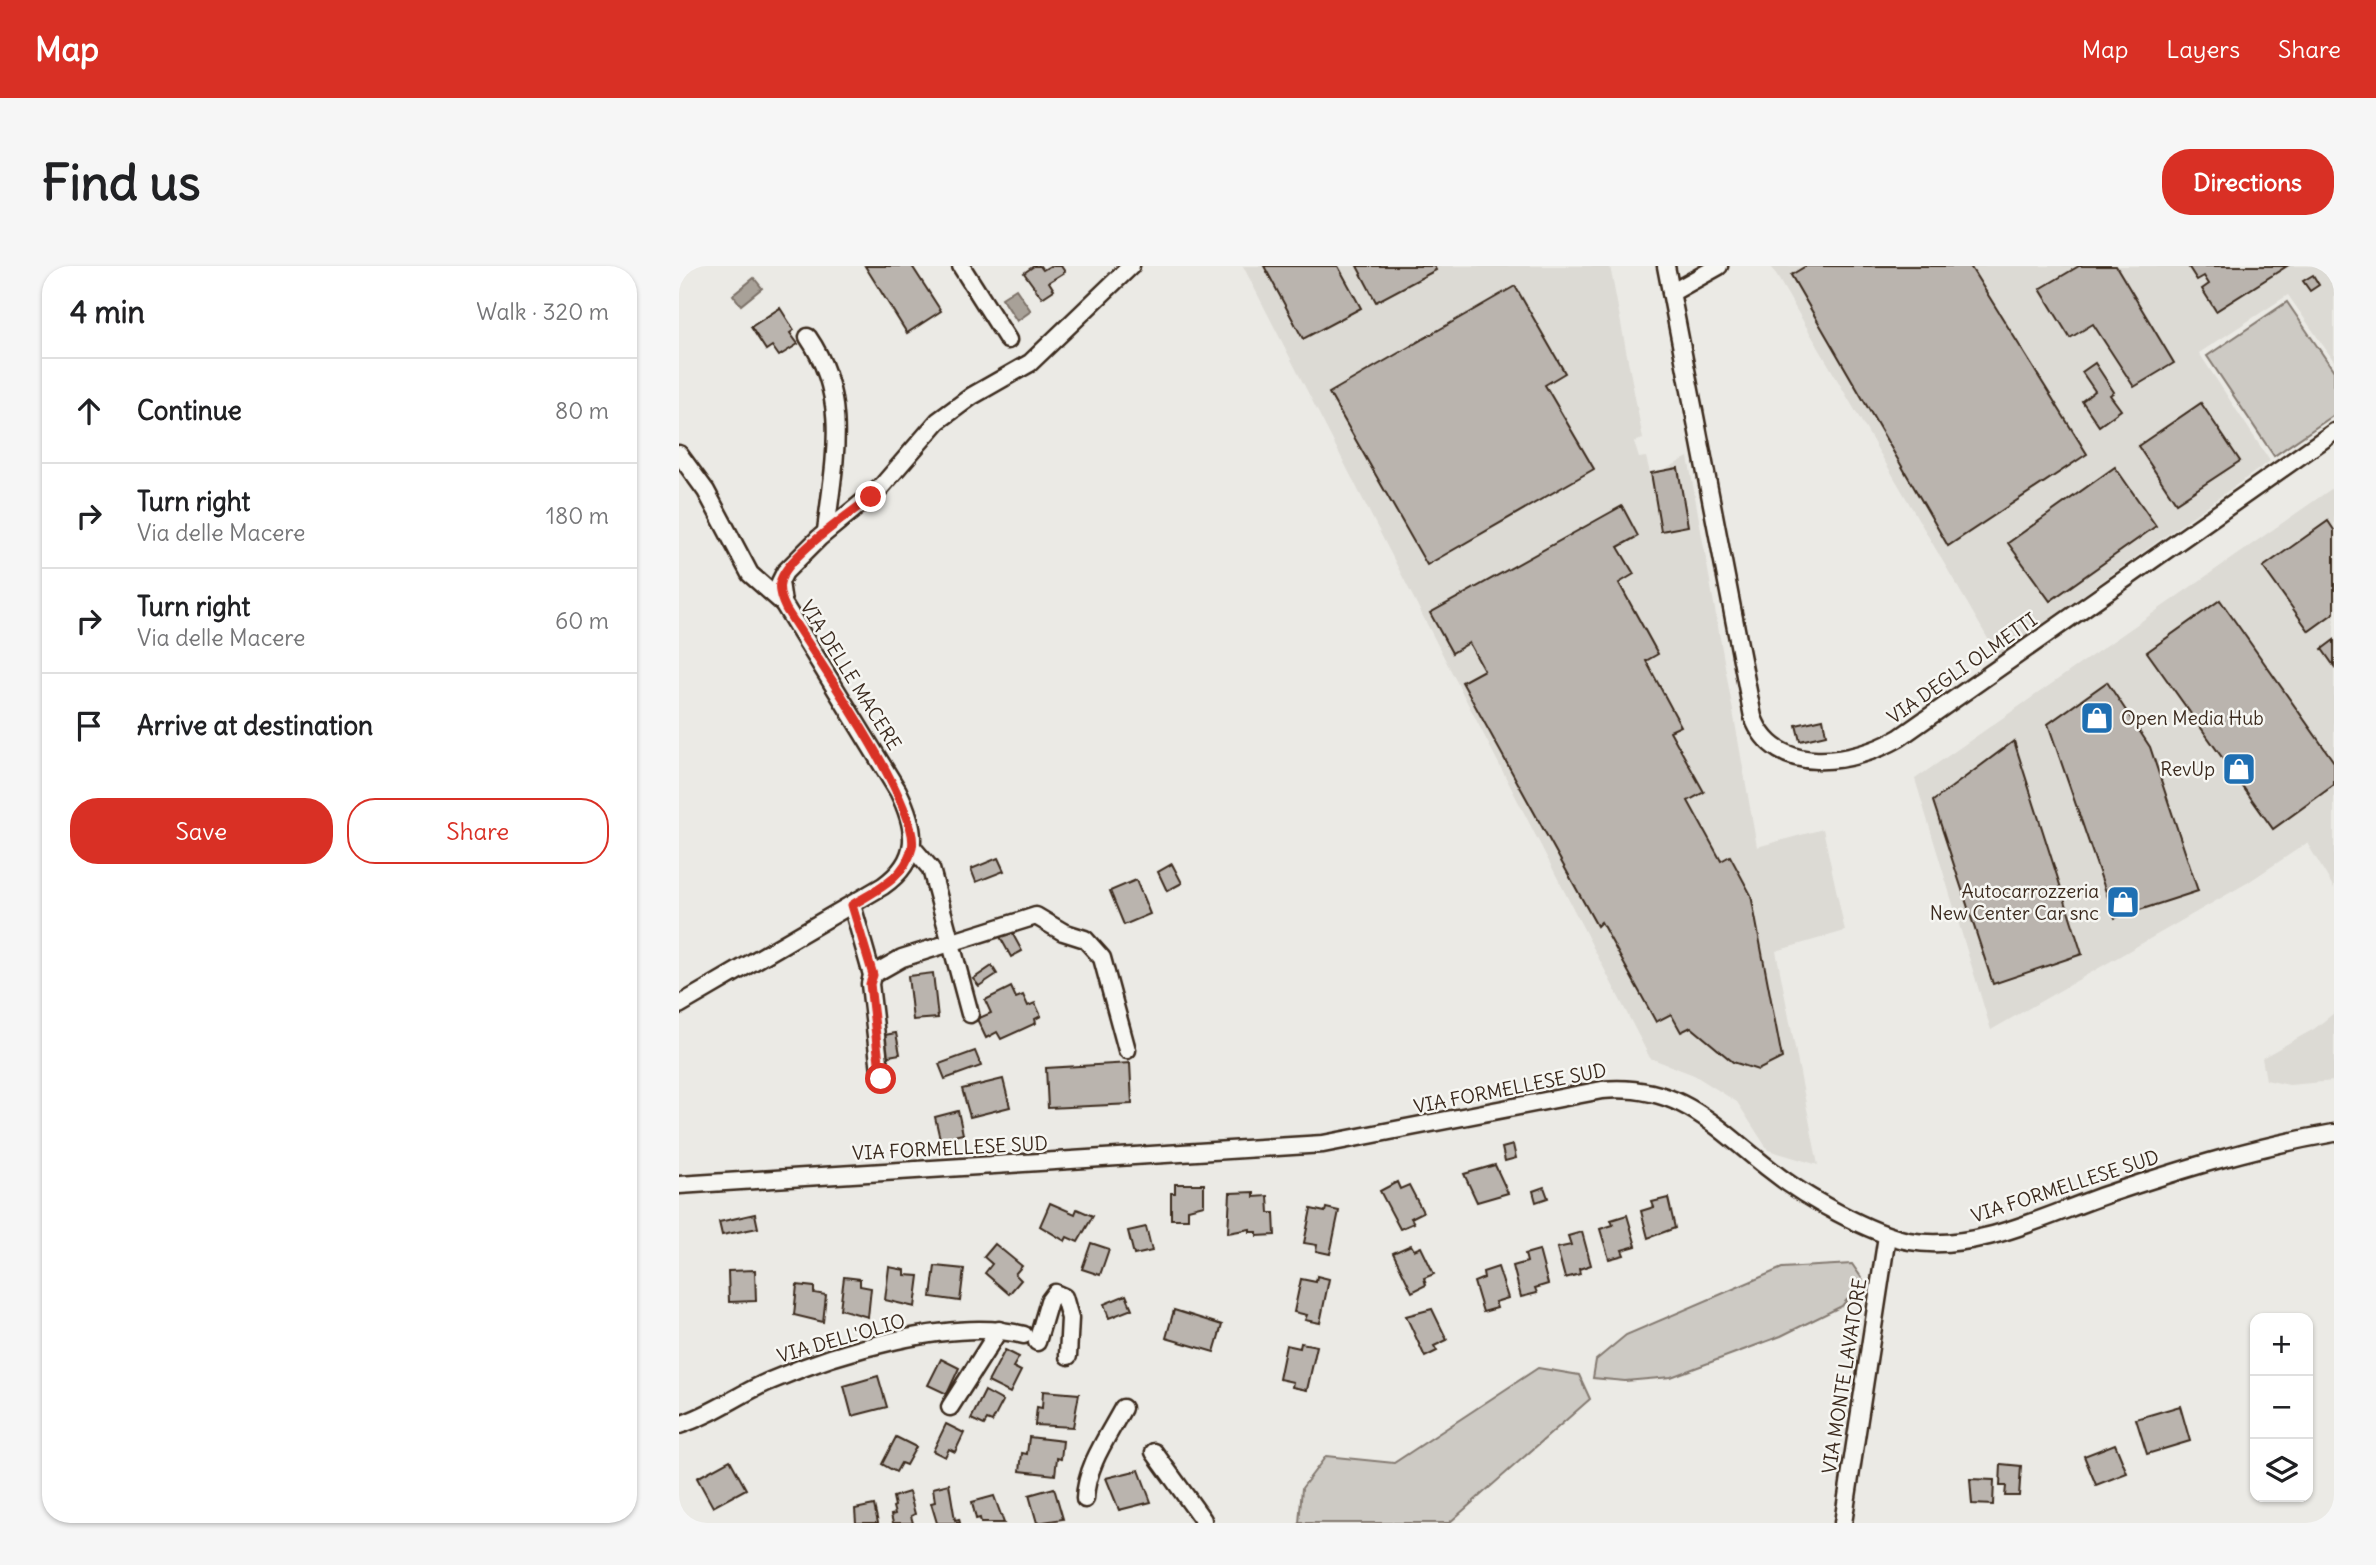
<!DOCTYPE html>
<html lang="en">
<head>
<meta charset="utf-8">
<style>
  body { margin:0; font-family:Delius,sans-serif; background:#f6f6f6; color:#202124 }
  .controls { position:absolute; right:21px; bottom:21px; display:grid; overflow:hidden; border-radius:14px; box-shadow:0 2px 5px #0004 }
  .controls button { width:63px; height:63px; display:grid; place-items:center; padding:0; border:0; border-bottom:2px solid #e0e0e0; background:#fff; color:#202124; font:35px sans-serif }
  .stop { position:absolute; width:21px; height:21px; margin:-16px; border:5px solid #d93025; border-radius:50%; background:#fff }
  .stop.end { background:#d93025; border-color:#fff; box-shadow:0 2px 7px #0008 }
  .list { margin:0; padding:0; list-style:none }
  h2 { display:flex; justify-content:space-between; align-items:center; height:91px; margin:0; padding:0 28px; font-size:30px }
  h2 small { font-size:23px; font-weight:400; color:#757577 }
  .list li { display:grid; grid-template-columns:46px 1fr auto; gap:21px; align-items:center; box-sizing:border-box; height:105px; padding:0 28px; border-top:2px solid #e0e0e0 }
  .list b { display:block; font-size:26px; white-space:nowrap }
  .list p { margin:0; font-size:23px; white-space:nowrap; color:#757577 }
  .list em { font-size:23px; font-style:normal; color:#757577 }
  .actions { display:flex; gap:14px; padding:21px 28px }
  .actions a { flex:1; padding:16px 0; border:2px solid #d93025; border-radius:28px; text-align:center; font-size:24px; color:#d93025 }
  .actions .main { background:#d93025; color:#fff }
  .icon { flex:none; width:38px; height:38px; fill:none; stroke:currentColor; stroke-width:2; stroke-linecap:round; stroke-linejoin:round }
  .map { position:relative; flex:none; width:1655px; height:1257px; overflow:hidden; border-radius:28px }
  header { display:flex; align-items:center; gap:42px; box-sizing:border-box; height:98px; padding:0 35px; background:#d93025; color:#fff }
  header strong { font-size:33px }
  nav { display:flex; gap:38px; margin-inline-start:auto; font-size:24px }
  .intro { display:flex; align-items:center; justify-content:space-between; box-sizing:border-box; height:168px; padding:0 42px }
  h1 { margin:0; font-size:49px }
  .button { padding:18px 32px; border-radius:28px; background:#d93025; color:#fff; font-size:24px; font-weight:700 }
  main { display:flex; gap:42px; padding:0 42px }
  aside { flex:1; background:#fff; border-radius:28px; box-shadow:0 2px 5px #0004 }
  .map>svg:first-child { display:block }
</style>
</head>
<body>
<header>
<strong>Map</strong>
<nav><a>Map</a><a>Layers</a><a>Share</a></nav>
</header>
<div class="intro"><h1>Find us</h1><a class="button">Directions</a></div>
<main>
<aside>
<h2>4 min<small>Walk · 320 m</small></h2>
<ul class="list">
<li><svg class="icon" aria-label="ahead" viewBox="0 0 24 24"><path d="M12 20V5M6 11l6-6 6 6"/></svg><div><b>Continue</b></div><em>80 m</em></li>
<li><svg class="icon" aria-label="right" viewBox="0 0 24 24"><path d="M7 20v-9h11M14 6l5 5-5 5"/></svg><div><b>Turn right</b><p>Via delle Macere</p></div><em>180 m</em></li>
<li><svg class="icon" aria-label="right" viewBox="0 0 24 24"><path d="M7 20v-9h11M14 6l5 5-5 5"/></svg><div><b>Turn right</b><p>Via delle Macere</p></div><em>60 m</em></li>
<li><svg class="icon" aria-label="arrive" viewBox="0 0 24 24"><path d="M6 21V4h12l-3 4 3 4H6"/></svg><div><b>Arrive at destination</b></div></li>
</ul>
<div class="actions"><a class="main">Save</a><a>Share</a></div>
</aside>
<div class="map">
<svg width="1655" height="1257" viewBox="0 0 1655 1257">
  <rect width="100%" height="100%" fill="#ebeae5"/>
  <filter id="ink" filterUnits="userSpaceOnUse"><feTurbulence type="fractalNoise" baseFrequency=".0143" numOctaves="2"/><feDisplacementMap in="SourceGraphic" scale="14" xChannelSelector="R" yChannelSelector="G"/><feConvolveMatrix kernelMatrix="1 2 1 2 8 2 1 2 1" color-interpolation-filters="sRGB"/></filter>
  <g filter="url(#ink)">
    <g fill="#dcdad4">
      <path d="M564,0h367l33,173 -9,3 5,16 7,-1 5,20 37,-20 69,390 66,-18 22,102 -69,20 42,214 -50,-15 -31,-48 -43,-27 -44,-17z"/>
      <path d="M1092,0h563v95l-46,-66 -89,58 71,108 -272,195z"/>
      <path d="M1655,221v401l-27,-45 -60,40 -256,147 -76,-251z"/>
      <path d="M1655,747v68l-45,4 -23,-5 -4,-22 52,-29z"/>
    </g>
    <g fill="#cdcac4" stroke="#847a71" stroke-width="2">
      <path d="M1608,36l47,69v44l-60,41 -67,-100z"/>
      <path d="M1173,998l11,16 -21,26 -61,30 -110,41 -46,4 -32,-3 3,-18 30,-25 156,-67z"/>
      <path d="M859,1102l41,7 11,24 -141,124h-150l3,-35 24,-32 68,7z"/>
    </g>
    <g fill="#a8a198" stroke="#7c7167" stroke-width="2">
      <path d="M75,12l8,10 -21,17 -8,-10z"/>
      <path d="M337,23l15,22 -14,10 -15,-23z"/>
    </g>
    <g fill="#bab4ae" stroke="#3b2a1e" stroke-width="2">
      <path d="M186,0h47l29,45 -34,22z"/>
      <path d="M355,0h6l3,4 7,-4h11l4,6 -16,10 5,8 -12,8 -18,-25z"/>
      <path d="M585,0h74l23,42 -58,31z"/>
      <path d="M678,0h77l2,4 -60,32z"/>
      <path d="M1127,0h164l117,188 -139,92 -157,-271z"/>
      <path d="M1400,0h37l58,97 -40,24 -41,-63 -23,14 -30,-49z"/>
      <path d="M1509,0h99l-71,45 -14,-22 7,-5 -5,-8 -7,4z"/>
      <path d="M1634,9l6,10 -9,6 -7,-10z"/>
      <path d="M836,20l50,87 -20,12 49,84 -167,96 -98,-172z"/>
      <path d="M101,42l14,22 -4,3 8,11 -19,12 -7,-10 -6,4 -15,-23z"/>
      <path d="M1416,97l19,29 -4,3 11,15 -22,16 -17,-25 13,-10 -13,-19z"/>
      <path d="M1522,137l39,58 -64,42 -38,-57z"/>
      <path d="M1436,201l41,59 -106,75 -42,-58z"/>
      <path d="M999,202l10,58 -27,5 -10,-58z"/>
      <path d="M943,240l16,30 -20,11 16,27 -15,9 39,71 -12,7 35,65 -11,5 34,61 -16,9 33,60 9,-5 21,39 31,163 -24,12 -25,-8 -42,-35 -10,5 -10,-18 -15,8 -55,-100 -4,4 -135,-244 22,-12 -15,-27 -17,10 -22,-40z"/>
      <path d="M1649,255l6,9v83l-25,18 -46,-64z"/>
      <path d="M1541,334l114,162v23l-61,44 -126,-177z"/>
      <path d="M1655,374v26l-12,-17z"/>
      <path d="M1428,416l43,65 48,144 -83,27 -67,-194z"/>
      <path d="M1144,453l3,16 -26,6 -4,-16z"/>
      <path d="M1335,475l68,213 -89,30 -60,-183z"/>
      <path d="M319,592l6,13 -28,11 -5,-13z"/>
      <path d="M493,598l10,19 -15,8 -9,-19z"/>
      <path d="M457,614l14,34 -26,11 -14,-34z"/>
      <path d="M331,663l12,22 -11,6 -12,-22z"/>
      <path d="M313,700l5,8 -18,12 -6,-7z"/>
      <path d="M254,707l5,45 -25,2 -5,-44z"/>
      <path d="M332,721l5,11 7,-3 5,11 7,-3 6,13 -6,3 1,4 -35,16 -4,-7 -11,6 -9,-19 14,-6 -6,-13z"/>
      <path d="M217,767l4,21 -17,3 -4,-21z"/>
      <path d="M296,785l6,15 -36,13 -6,-15z"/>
      <path d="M451,797l2,41 -84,4 -2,-40z"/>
      <path d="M324,813l7,28 -40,10 -8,-28z"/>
      <path d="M279,845l5,23 -23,5 -5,-22z"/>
      <path d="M834,879l3,13 -11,3 -3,-13z"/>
      <path d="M816,899l13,28 -31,9 -13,-28z"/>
      <path d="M718,916l3,7 9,-4 14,27 -12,6 3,5 -14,6 -20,-38z"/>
      <path d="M496,918h29v21l-16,4v10h-17v-26h4z"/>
      <path d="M865,921l4,11 -12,4 -3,-11z"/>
      <path d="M575,926v5l14,-1 1,17h5l1,22 -18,1v-4h-7v-3l-22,4 2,-40z"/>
      <path d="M989,932l7,30 -27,10 -7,-27 13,-4 -2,-5z"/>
      <path d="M371,937l25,11 2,-5 16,7 -15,26 -11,-5 -2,4 -25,-15z"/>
      <path d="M647,942l13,3 -9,43 -14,-3 1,-6 -13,-2 7,-34 14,3z"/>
      <path d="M76,948l3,14 -36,7 -3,-13z"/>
      <path d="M948,949l9,31 -14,4 2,5 -15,4 -9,-30 13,-4 -2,-5z"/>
      <path d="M467,961l6,24 -18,4 -6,-24z"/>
      <path d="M903,966l9,33 -12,4 1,5 -15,4 -8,-30 14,-3 -3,-9z"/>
      <path d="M412,977l18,6 -9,26 -18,-6z"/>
      <path d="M316,978l27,22 -7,8 6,6 -12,14 -24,-21 7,-9 -8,-7z"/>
      <path d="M732,979l3,5 7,-3 13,27 -10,4 2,7 -14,7 -19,-39z"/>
      <path d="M860,984l9,34 -13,4 2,5 -16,4 -8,-31 14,-4 -2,-8z"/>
      <path d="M256,1000l29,3 -4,32 -29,-4z"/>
      <path d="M210,1001l16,3v5l14,1 -4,31 -30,-7z"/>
      <path d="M819,1001l10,31 -13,4 2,6 -14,4 -9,-30 10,-4 -1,-6z"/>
      <path d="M76,1004l1,31 -27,1 -1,-31z"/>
      <path d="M638,1010l12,3 -9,44 -15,-3 2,-5 -13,-3 7,-33 15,3z"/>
      <path d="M165,1011l16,2v7l11,2 -3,29 -28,-8z"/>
      <path d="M118,1019l17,2v6l12,2 -3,27 -29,-7z"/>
      <path d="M447,1029l6,14 -23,9 -5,-14z"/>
      <path d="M753,1043l15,31 -13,6 3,5 -12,6 -19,-41z"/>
      <path d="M495,1044l48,15 -8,27 -48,-14z"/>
      <path d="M622,1077l16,3 -10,44 -15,-3 1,-5 -14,-3 7,-34 14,3z"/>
      <path d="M326,1084l14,7 -6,10 8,4 -11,22 -22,-11z"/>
      <path d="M262,1093l18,9 -12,26 -19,-9z"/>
      <path d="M199,1110l9,31 -35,9 -8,-30z"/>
      <path d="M306,1125l18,10 -11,21 -5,-2 -3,5 -13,-6z"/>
      <path d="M364,1125l36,3 -6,33 -38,-2 2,-18 5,1z"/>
      <path d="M1501,1140l10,35 -43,13 -11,-35z"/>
      <path d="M267,1158l18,9 -9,19 -6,-3 -4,8 -12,-6z"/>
      <path d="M217,1171l20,10 -10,18 -5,-2 -5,9 -14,-8z"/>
      <path d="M350,1171l34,4 -2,18 -4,-1 -2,17 -35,-4 2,-18 5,1z"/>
      <path d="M1436,1178l12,29 -31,12 -12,-29z"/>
      <path d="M51,1194l16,29 -33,18 -16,-29z"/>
      <path d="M1322,1198l20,2 -2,30h-14l1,-10h-6z"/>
      <path d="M460,1204l12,32 -32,8 -13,-32z"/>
      <path d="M1291,1213l24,1 -1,25 -21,-1z"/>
      <path d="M270,1218l6,36 4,-1 1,4h-23l-6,-20 4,-1 -2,-14z"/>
      <path d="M375,1222l9,31 -26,4 -8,-28z"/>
      <path d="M230,1226l6,22 -4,2 2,7h-20l-2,-8 4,-1 -2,-7 2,-1 -2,-9z"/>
      <path d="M315,1230l10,27h-23l-1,-5 -4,1 -4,-17z"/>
      <path d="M195,1239l4,18h-22l-1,-14z"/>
    </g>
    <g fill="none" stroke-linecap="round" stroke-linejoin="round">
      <defs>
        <g id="minor">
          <path d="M282,0l47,74"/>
          <path d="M987,0l87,451c22,61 101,47 146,21l435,-306"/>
          <path d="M992,27l48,-27"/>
          <path d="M129,71c42,61 26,125 18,194"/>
          <path d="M0,188l27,37 44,83 33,29"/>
          <path d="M233,581l19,22 39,145"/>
          <path d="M173,639l20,70 -2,9 11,95"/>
          <path d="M193,709l30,-17 134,-42 27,16 22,7 17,19 25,92"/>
          <path d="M0,739l204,-119c38,-27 34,-56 15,-95l-115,-188 -3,-21 5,-10 34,-34 62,-51 57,-66 34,-25 58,-33 101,-97"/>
          <path d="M0,919l644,-41 279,-54c79,-7 113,37 170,81 31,25 99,63 137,70 69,12 141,-28 205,-49 72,-24 144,-46 220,-59"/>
          <path d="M358,1076l12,-41 6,-8 9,4 6,21 -2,38"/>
          <path d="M271,1141l49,-77"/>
          <path d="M0,1159c33,-10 60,-31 91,-44 67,-29 183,-64 254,-46"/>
          <path d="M475,1186l49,68"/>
          <path d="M406,1233c1,-33 23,-63 38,-91"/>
          <path d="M1164,1257l44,-287"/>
        </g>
      </defs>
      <use href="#minor" stroke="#3b2a1e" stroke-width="21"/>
      <use href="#minor" stroke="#f6f6f2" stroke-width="16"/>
    </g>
  </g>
  <g fill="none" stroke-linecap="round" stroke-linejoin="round" filter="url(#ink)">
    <path stroke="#d93025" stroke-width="9" d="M192,231c-21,17 -86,60 -91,86 -2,9 2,18 6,26 25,41 136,199 126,239 -7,30 -35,42 -60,57l21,70 -3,9 11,95"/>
  </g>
  <defs>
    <symbol id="shop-square" viewBox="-11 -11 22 22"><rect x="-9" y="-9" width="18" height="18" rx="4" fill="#1f6fb2" stroke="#f6f6f2"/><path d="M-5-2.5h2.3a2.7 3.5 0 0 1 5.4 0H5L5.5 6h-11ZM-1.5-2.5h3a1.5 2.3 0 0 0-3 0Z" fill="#fff"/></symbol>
  </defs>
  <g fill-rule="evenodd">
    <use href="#shop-square" x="1399" y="433" width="38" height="38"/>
    <use href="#shop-square" x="1541" y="484" width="38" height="38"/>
    <use href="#shop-square" x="1425" y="617" width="38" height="38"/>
  </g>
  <g text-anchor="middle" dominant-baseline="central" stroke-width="5" stroke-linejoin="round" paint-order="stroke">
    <g font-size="19" fill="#3b2a1e" stroke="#f6f6f2">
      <text transform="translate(1283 402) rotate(-35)">VIA DEGLI OLMETTI</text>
      <text transform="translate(172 409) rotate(58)">VIA DELLE MACERE</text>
      <text transform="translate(831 822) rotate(-11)">VIA FORMELLESE SUD</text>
      <text transform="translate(271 882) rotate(-3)">VIA FORMELLESE SUD</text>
      <text transform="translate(1386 920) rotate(-18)">VIA FORMELLESE SUD</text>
      <text transform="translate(162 1072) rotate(-16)">VIA DELL'OLIO</text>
      <text transform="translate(1165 1110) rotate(-81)">VIA MONTE LAVATORE</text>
    </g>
    <g font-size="19" fill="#3b2a1e" stroke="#f6f6f2" text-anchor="end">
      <text x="1442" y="452" text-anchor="start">Open Media Hub</text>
      <text x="1536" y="503">RevUp</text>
      <text x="1420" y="625">Autocarrozzeria<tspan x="1420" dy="22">New Center Car snc</tspan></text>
    </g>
  </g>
</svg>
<div class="controls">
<button>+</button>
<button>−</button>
<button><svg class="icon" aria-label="layers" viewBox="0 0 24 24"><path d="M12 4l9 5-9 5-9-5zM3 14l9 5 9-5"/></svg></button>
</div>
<div class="stop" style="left:202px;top:813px"></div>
<div class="stop end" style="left:192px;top:231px"></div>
</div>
</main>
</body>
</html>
